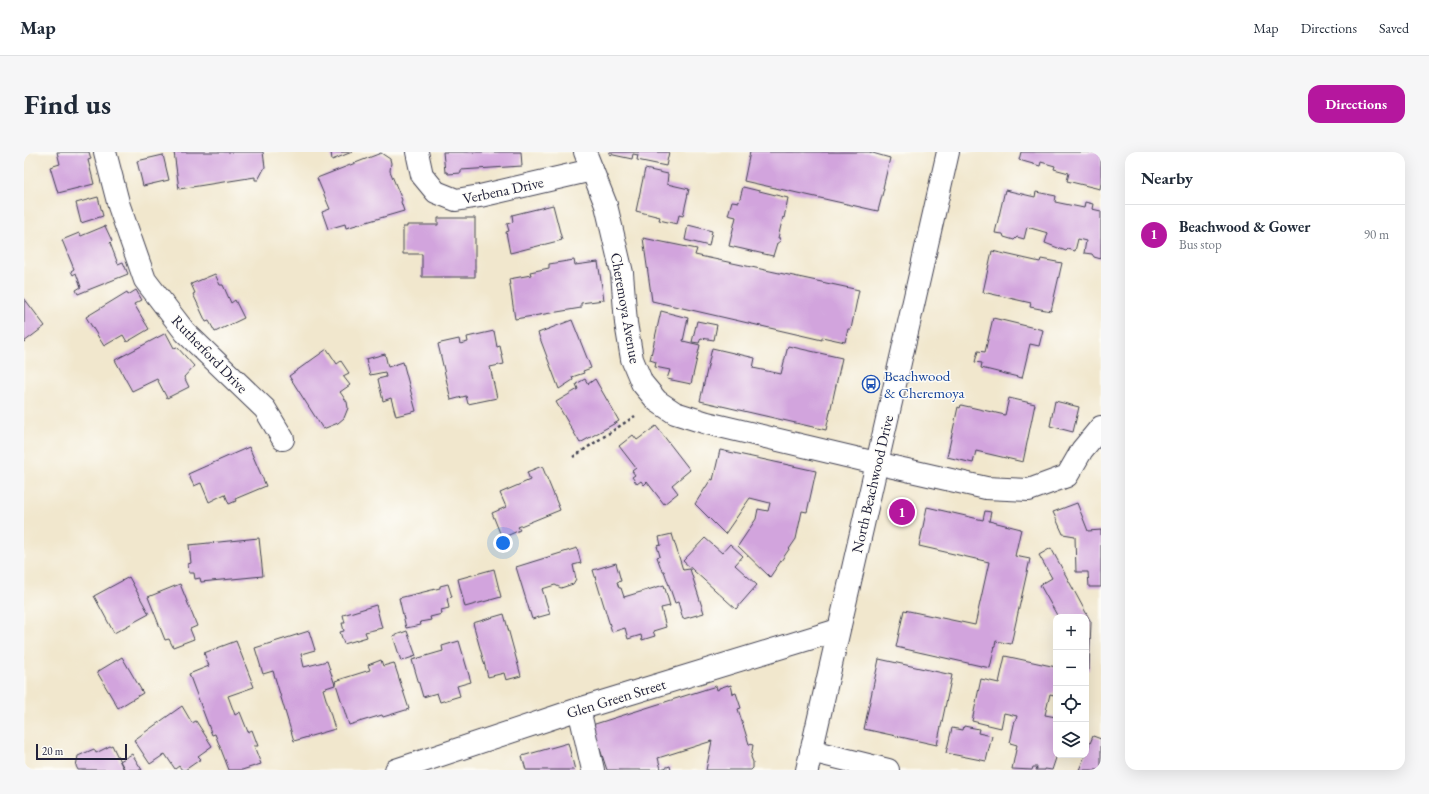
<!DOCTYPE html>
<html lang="en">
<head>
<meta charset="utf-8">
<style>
  body { margin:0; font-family:"EB Garamond",serif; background:#f6f6f7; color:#1f2937 }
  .controls { position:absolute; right:12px; bottom:12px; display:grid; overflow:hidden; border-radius:8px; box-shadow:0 4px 16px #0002 }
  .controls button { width:36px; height:36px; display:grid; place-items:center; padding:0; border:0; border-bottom:1px solid #e0e1e3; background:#fff; color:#1f2937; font:20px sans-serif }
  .scale { position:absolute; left:12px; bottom:10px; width:91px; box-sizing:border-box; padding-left:4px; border:2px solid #22223b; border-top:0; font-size:11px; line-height:14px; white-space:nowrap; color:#22223b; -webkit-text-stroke:3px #fdfcf7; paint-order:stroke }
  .you { position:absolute; left:479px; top:391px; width:14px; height:14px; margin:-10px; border:3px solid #fff; border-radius:50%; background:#1a73e8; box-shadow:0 0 0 6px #1a73e833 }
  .badge { display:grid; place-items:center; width:26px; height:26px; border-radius:50%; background:#b5179e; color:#fff; font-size:13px; font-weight:700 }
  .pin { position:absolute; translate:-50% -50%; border:2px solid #fff; box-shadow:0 1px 4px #0006 }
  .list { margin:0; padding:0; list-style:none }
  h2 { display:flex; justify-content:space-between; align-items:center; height:52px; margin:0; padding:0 16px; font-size:17px }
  h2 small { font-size:13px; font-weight:400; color:#747a83 }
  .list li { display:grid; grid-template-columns:26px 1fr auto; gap:12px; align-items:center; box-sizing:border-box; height:60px; padding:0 16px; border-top:1px solid #e0e1e3 }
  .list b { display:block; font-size:15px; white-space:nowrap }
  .list p { margin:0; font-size:13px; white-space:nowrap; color:#747a83 }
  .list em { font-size:13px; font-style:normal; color:#747a83 }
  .icon { flex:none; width:22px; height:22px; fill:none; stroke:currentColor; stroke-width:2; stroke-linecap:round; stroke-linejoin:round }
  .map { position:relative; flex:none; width:1077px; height:618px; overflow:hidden; border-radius:12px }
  header { display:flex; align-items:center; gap:24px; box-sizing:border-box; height:56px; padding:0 20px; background:#fff; border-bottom:1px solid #e0e1e3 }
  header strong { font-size:19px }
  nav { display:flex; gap:22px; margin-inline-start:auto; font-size:14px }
  .intro { display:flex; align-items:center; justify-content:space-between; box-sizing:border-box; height:96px; padding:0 24px }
  h1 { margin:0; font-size:28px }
  .button { padding:10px 18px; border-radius:12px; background:#b5179e; color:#fff; font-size:14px; font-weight:700 }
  main { display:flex; gap:24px; padding:0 24px }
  aside { flex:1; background:#fff; border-radius:12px; box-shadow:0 4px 16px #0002 }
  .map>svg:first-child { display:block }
</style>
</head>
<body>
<header>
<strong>Map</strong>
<nav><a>Map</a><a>Directions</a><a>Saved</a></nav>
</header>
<div class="intro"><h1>Find us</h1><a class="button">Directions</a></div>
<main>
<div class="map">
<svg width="1077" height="618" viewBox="0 0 1077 618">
  <rect width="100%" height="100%" fill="#fdfcf7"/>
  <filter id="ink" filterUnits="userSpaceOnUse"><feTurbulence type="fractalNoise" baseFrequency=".025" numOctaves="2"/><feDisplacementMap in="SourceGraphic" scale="8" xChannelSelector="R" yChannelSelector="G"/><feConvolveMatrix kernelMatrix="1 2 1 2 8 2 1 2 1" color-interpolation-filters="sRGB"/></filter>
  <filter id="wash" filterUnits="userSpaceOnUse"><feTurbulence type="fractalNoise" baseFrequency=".012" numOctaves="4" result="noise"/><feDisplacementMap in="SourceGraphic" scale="16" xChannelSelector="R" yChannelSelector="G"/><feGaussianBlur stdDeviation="0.9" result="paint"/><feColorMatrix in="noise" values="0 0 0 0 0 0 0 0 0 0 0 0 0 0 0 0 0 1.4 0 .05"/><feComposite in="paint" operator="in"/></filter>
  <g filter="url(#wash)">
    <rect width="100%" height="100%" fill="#f1e7cd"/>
    <g id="blocks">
      <g fill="#d2a4dd">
        <path d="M33,0h32l2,7 -3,1 6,24 -36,9 -8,-26 10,-3z"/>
        <path d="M150,0h89l2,15 -7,13h-3v-3l-76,12z"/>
        <path d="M307,0h21l-20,8z"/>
        <path d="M419,0h78l1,14 -61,4v3l-13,1 -1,-2h-2z"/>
        <path d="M586,0h59l-3,14 -29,-6 1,-5 -5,-1 -1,5 -23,-5z"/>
        <path d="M726,0h119l21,6 -7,30h1l-6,23 -134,-30z"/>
        <path d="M997,0h80v31l-1,6 -33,-8 2,-8 -15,-4 1,-3 -14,-4 -1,4 -21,-6z"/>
        <path d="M357,1l9,6 1,4 -1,8 12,29 -1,2 3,9 -58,17 -1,-4 -17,5 -6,-17 8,-3 -13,-31z"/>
        <path d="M139,3l6,25 -26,6 -6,-25z"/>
        <path d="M621,17l23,5 -1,10 22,5 -6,27 -4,-1 -2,9 -18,-4 1,-3 -24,-6z"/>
        <path d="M719,35l45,11 -4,20 -1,-1 -5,21h2l-1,5h-2l-4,13 -44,-10 7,-29 -8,-2 4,-14 7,1z"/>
        <path d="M981,38l30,7 1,-5 20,4 -1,6 29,6 1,-6 8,2 -1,5 9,2v48l-7,-2 -2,-3 -8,-1 2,-12 -8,-2 -3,12 -7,-2 -2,2 -21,-8 3,-10 -21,-6 -3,12 -7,-2 -3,3 -10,-3 -1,-3 -8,-1z"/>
        <path d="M74,45l5,19 -22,7 -5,-20z"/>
        <path d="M529,53l9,35 -52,13 -4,-21 3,-1 -2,-7 6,-2 -1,-7z"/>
        <path d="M414,66h37v59h-53v-23h-19v-27h4v-2h31z"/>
        <path d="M664,73l24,6 -3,15 -24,-6z"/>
        <path d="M81,74l7,15 -2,2 8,21 5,-2 5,12 -50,20 -2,-4 5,-3 -5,-14 -3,2 -2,-4 3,-2 -12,-29 17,-7 2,3z"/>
        <path d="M619,86l54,11 -2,6 164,35 -8,39h-3l-3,13 -23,-5v3l-170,-39z"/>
        <path d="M968,99l48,11 1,-3 21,4 -11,48 -21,-4 1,-4 -48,-11z"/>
        <path d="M550,108l1,5 23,-3 6,38 -23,3v5l-66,11 -6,-40 22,-4 -1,-3 19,-4v-4z"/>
        <path d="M191,122l5,11h3l8,18 4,-3 9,18 -29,14 -6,-11 -3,1 -13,-28 2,-1 -4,-9z"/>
        <path d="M112,138l6,10 -8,4 15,25 -22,13 -4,-7 -19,11 -18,-29 41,-25 1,3z"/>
        <path d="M0,146l21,28 -21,16z"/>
        <path d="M637,159l27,7 -5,23 17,4 -9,39 -24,-5 3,-9 -15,-3 1,-5 -6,-2z"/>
        <path d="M969,166l50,12 -4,16 -9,-2 -8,34 -41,-10 1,-5 -7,-1 3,-11 7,1z"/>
        <path d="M548,168l19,48 -8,3 1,2 -12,4 1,3 -14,9 -21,-56z"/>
        <path d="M673,169l20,4 -3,15 -13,-2 -2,5 -7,-1z"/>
        <path d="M470,179l3,16 3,-1 4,18 -14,3 7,31 -29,6 -2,-8 -15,4 -13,-56 3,-1 18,-4 1,5 8,-2 -1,-5z"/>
        <path d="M142,181l8,15 3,-1 17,19 -10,11 5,10 -22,11 -10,-19 -25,12 -17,-31z"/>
        <path d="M764,194l54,12 -16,72 -126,-29 12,-53 43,10 -2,10 28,6z"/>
        <path d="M303,197l10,15 4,-3 8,12 -6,3 7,9 -10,7 7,10 1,6 -4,10 -6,5 -15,6 -34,-53z"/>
        <path d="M361,202l3,13 15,-5 13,49 -20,5 -5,-18 -8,3 -5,-22 8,-2 -1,-5 -15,3 -4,-16z"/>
        <path d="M561,227l3,5 7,-5 24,42 -39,22 -24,-41 22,-13 -2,-5z"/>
        <path d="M985,246l26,6 -12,58 -47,-11 -3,12 -26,-6 11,-50 2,1 1,-3 44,10z"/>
        <path d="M1031,249l24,6 -6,25 -23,-6z"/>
        <path d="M632,274l34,44 -18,15 6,8 -14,11 -17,-22 -3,3 -3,-4 -4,3 -5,-7 3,-2 -3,-4 4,-3 -17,-22 14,-11 4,5z"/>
        <path d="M225,295l17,39 -31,13 1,2 -7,3 -4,-10 -16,8 -8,-19 -7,3 -6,-12z"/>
        <path d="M696,298l96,21 -9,41 -5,-1 -6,28 -26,38 -32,-31 18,-27 2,-10 10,2 2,-8 -20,-5 -25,36 -30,-30 16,-25 2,1z"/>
        <path d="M518,314l18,44 -42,17 2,3 -18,8 -10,-25 14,-6 -6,-14 30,-13 -3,-8z"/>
        <path d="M1053,351l11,28 13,-1v57h-12l-1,-15h-12l-1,-36 -12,-2 -10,-22z"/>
        <path d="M903,355l56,13 2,-9 6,1 -2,9 32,8 -6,27 15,3 -19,85 -15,-3 -6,27 -94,-21 8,-37 71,15 14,-63 -70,-16z"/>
        <path d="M648,382l11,36 7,-1 14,44 -21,6 -5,-17 -3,1 -11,-32h-2l-5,-14 3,-1 -3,-10 4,-1 -2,-8z"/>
        <path d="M235,386l4,38 -62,6 -1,-4 -5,1 -1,-6h-5l-1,-9 3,-1 -2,-18z"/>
        <path d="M681,386l17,15 8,-9 13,12 -8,9 22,20 -21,24 -53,-48z"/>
        <path d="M553,396l4,15 -8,2 3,14 -3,5 -12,4 -6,-3 -13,4 8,25 -18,5 -16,-52z"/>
        <path d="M1027,396l40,74 -2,48h-3v-53h-28l-18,-32 12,-7 -13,-23z"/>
        <path d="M592,411l5,18 -4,1 2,6h2l3,9 40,-12 6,21 -9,2 5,19 -13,4 2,5 -13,4 -1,-5 -13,4 -3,-11 -13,4 -19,-62z"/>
        <path d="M470,417l7,28 -36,10 -7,-28z"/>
        <path d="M105,425l20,37 -35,19 -20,-37z"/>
        <path d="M156,432l17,42 -7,3 4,10 -21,8 -4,-8 -4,1 -17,-43z"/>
        <path d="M424,432l4,13 -5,1 2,10 -8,2 1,4 -12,3 1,3 -11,2 1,3 -15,3 -7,-30 41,-10v-2z"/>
        <path d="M352,453l6,23 -17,4 2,5 -23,7 -4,-12 4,-1 -2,-8h3l-2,-8z"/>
        <path d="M480,462l17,62 -15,4 -2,-7 -16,4 -15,-54z"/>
        <path d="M285,479l6,19 -14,4 3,13 23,-6 8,24 -12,4 12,40 -41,12 -21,-70 -10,3 -8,-26z"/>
        <path d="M383,479l9,25 -15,5 -8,-25z"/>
        <path d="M212,489l18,46 -26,9 7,19 5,-3 8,20 4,-2 6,16h-4l7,18 -19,6h-13l-14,-36 -3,1 -23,-61 20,-8 -5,-13z"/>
        <path d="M435,489l12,41 -14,4 3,10 -20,6 -3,-9 -14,4 -11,-37 31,-9 -1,-5z"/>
        <path d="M981,504l51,11v18l-2,10 -4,-1 -5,21 11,2 1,38 -5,15 -7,-1v1h-9l1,-3h-4l-1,3 -20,-1 5,-24 -7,-2 5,-23h1l1,-4 -13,-3 -3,15 -29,-7 9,-42 18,4z"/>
        <path d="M98,505l21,36 -25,15 -21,-36z"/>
        <path d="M855,507l73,16 -15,70 -73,-16z"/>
        <path d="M357,508l2,6 11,-3 15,46 -26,8 -1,-2 -33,10 -14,-44 35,-11 -2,-5z"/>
        <path d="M704,533v1l3,-1 2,9 3,-1 5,15 -3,1 11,35 4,1 -2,12 2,5v6l-2,2h-45l6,-29 -54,17 3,11 9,-3 1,4h-64l-15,-45 124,-39 1,4 2,-1v-1z"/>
        <path d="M158,554l10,17 4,-2 16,25 -14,10 3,3 -16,11h-3l-3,-4 -4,3 -10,-15 -15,10 -16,-24z"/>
        <path d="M940,574l15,3 -1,4 14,3 -6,25 -40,-8 6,-25 11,2z"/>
        <path d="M1069,584l8,3v31h-22z"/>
        <path d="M544,591l7,27h-49l-4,-14z"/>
        <path d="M88,593l12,25h-46l-2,-4 2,-10 16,-7 2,4z"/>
        <path d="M108,602l10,16h-17l-5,-9z"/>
      </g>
    </g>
  </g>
  <g filter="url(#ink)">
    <use href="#blocks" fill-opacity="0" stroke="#414051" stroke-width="1"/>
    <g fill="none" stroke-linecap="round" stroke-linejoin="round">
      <defs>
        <g id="minor">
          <path d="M81,0l14,54 26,74 40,52 80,77 18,30"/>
          <path d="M393,0l5,23 14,17 20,8 24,-4 112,-26"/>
          <path d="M561,0l21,53 16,68 4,50 6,36 10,24 15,18 18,12 32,10 169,40 110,25 43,2 38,-14 15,-26 19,-23"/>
          <path d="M555,557l14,61"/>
          <path d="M787,599l77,19"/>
          <path d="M372,618l183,-61 259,-79"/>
          <path d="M783,618l141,-618"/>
        </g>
      </defs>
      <use href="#minor" stroke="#414051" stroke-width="24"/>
      <path stroke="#414051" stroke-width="2.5" stroke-dasharray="3 3" stroke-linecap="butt" d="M549,305l62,-41"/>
      <use href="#minor" stroke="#fff" stroke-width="22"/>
    </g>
  </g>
  <defs>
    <symbol id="bus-ring" viewBox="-11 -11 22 22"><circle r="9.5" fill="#fdfcf7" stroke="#1a4fb4" stroke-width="1.5"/><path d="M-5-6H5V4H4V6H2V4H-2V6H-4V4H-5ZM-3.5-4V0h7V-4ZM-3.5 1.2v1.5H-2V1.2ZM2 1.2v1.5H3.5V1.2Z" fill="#1a4fb4"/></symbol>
  </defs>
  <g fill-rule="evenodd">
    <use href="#bus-ring" x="837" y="222" width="20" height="20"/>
  </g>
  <g text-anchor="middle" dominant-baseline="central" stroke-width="3" stroke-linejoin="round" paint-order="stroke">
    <g font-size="15" fill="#22223b" stroke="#fdfcf7">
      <text transform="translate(479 38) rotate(-12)">Verbena Drive</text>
      <text transform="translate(602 156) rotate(80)">Cheremoya Avenue</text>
      <text transform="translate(186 202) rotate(46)">Rutherford Drive</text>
      <text transform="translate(848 332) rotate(-77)">North Beachwood Drive</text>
      <text transform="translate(592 546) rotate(-17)">Glen Green Street</text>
    </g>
    <g font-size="15" fill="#164399" stroke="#fdfcf7" text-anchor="start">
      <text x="860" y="223">Beachwood<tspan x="860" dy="17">&amp; Cheremoya</tspan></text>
    </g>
  </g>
</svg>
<div class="controls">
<button>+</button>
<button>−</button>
<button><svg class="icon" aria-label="locate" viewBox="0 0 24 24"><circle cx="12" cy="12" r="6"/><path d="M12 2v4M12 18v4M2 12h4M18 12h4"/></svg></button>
<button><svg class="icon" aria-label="layers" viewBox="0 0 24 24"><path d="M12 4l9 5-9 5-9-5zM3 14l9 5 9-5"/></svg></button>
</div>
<div class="scale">20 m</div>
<div class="you"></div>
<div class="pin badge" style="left:878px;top:360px">1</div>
</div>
<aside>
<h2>Nearby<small></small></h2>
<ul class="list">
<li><span class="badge">1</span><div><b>Beachwood &amp; Gower</b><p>Bus stop</p></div><em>90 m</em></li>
</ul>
</aside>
</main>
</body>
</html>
